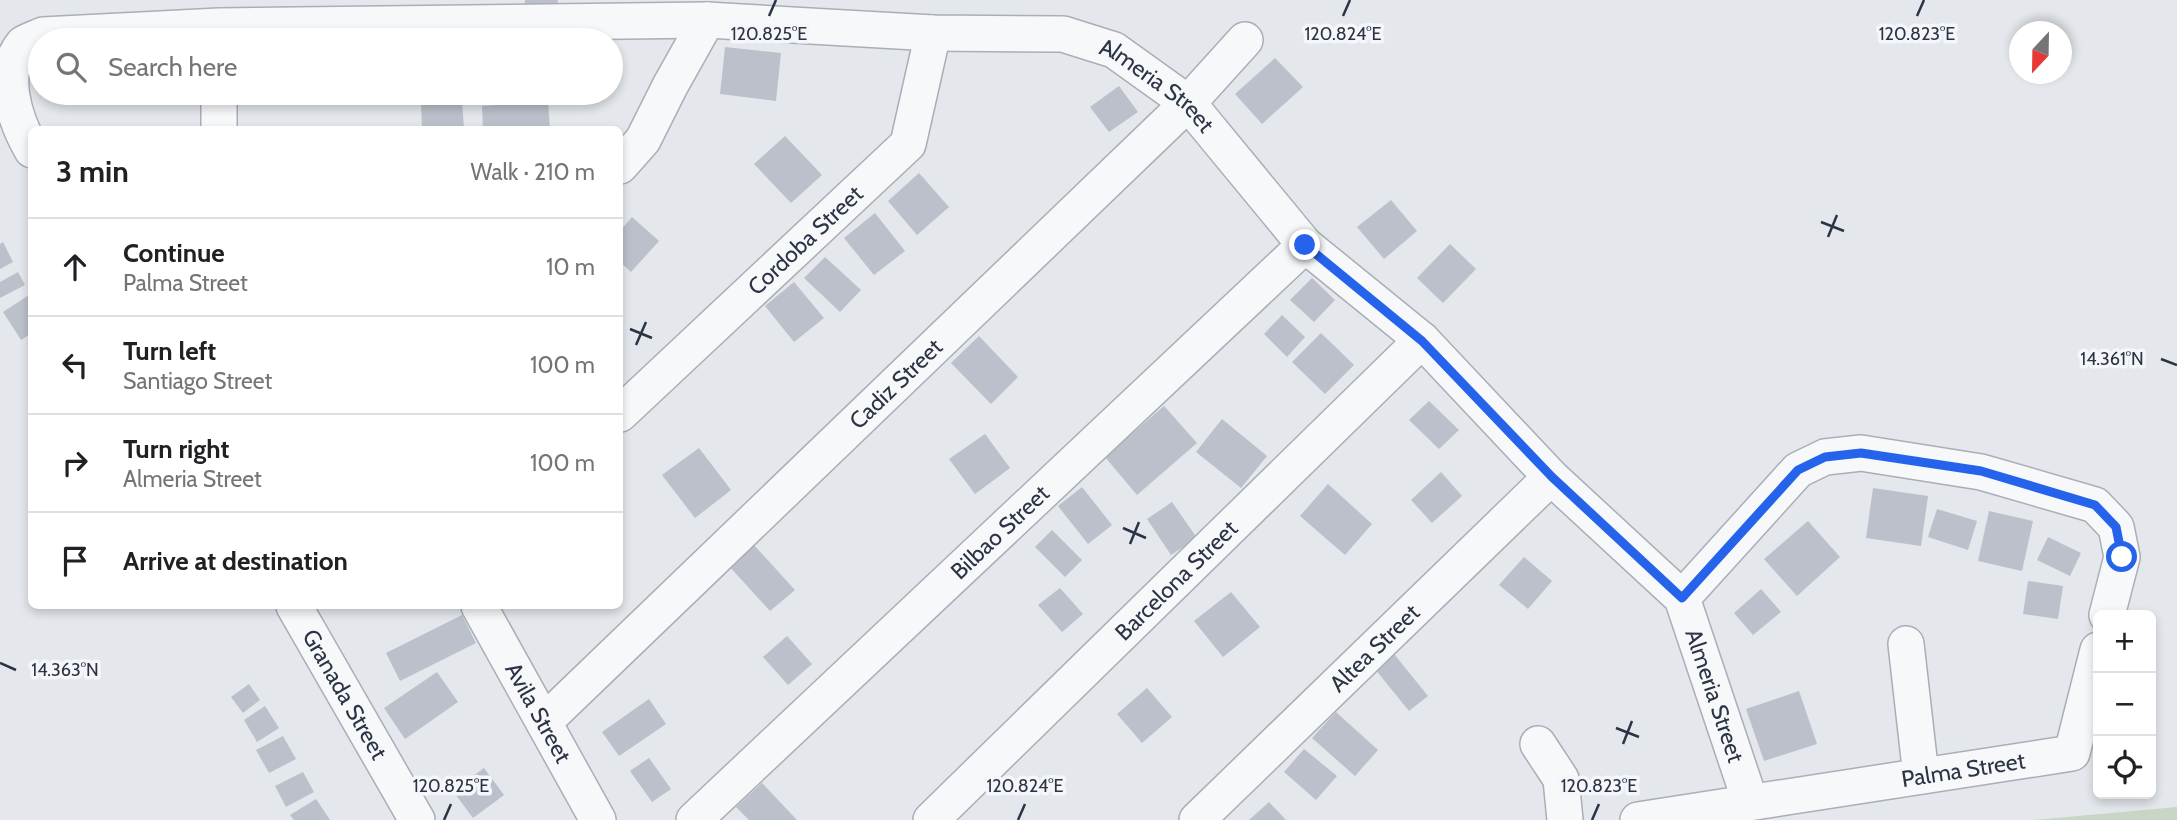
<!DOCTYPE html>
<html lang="en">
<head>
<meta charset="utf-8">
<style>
  body { margin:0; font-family:Cabin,sans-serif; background:#f6f6f6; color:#202124 }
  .controls { position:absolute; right:21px; bottom:21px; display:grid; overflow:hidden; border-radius:10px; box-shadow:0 4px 10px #0003 }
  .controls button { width:63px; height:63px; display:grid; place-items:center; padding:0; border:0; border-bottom:2px solid #e0e0e0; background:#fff; color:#202124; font:35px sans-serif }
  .compass { position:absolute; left:2009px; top:21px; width:63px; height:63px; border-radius:50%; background:#fff; box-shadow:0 4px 10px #0003; rotate:202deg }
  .stop { position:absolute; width:21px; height:21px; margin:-16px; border:5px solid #2563eb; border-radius:50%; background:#fff }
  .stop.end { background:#2563eb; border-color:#fff; box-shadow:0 2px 7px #0008 }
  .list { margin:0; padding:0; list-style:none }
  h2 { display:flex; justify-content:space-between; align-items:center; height:91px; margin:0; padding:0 28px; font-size:30px }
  h2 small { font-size:23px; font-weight:400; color:#757577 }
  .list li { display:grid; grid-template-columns:46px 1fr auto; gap:21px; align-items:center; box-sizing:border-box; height:98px; padding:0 28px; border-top:2px solid #e0e0e0 }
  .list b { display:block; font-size:26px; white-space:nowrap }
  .list p { margin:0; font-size:23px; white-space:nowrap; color:#757577 }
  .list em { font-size:23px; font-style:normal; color:#757577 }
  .icon { flex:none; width:38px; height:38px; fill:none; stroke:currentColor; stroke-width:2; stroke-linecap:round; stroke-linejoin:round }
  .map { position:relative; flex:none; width:2177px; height:820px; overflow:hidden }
  .search { position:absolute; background:#fff; box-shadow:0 4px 10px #0003; left:28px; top:28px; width:595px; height:77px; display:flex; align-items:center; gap:18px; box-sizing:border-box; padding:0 24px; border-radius:38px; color:#757577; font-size:26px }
  .panel { position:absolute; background:#fff; box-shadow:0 4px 10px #0003; left:28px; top:126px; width:595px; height:483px; border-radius:10px }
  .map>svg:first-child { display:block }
</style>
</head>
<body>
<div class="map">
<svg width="2177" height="820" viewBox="0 0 2177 820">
  <rect width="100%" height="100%" fill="#e4e7ec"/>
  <path fill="#c9d6c5" d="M2177,807v13h-143z"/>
  <g fill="#bbc0ca">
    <path d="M525,0h33l-1,9h-32z"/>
    <path d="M725,47l56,6 -5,48 -56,-7z"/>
    <path d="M1275,58l28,29 -41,37 -27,-30z"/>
    <path d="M1119,86l19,26 -29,20 -19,-25z"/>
    <path d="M300,93h32l1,5 -33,3z"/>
    <path d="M462,99l2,31h-42l-1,-28z"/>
    <path d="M548,101l2,29h-67l-1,-24z"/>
    <path d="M785,136l37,39 -31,28 -37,-39z"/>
    <path d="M919,173l30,34 -32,28 -29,-34z"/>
    <path d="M1391,200l26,31 -33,28 -27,-32z"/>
    <path d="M875,213l30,38 -31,24 -30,-37z"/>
    <path d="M632,217l27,24 -28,31 -11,-10v-31z"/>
    <path d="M3,242l10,20 -13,7v-25z"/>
    <path d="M1450,244l26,25 -33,34 -26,-25z"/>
    <path d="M825,257l36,33 -21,22 -36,-34z"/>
    <path d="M18,272l7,13 -25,13v-16z"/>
    <path d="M1312,278l23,22 -21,22 -24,-22z"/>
    <path d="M794,282l30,36 -30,24 -29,-36z"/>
    <path d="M29,295l3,4v34l-11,7 -18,-28z"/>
    <path d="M1282,315l23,22 -18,20 -23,-23z"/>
    <path d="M1321,333l33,32 -29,29 -33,-32z"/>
    <path d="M979,336l39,41 -27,27 -40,-41z"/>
    <path d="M1429,401l30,29 -20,19 -30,-29z"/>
    <path d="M1164,406l33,37 -60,52 -32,-38z"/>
    <path d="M1222,419l45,37 -26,32 -45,-36z"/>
    <path d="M985,434l25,34 -35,26 -26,-35z"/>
    <path d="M699,448l32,42 -36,28 -33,-43z"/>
    <path d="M1441,472l21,24 -30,27 -21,-23z"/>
    <path d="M1328,484l44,40 -27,31 -45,-39z"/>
    <path d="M1082,487l30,38 -24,19 -30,-38z"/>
    <path d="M1873,488l55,8 -7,50 -55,-8z"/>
    <path d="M1172,502l25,36 -26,17 -24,-36z"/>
    <path d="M1937,509l40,12 -9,29 -40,-13z"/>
    <path d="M1989,511l44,10 -11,50 -44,-10z"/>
    <path d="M1808,521l32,36 -43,39 -33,-37z"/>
    <path d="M1052,530l30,30 -17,17 -30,-30z"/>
    <path d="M2048,537l33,16 -11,23 -33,-16z"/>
    <path d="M753,544l42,46 -25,21 -41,-45z"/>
    <path d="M1524,557l28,24 -24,28 -29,-24z"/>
    <path d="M2028,581l35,5 -5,33 -35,-5z"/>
    <path d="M1060,588l23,26 -21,18 -24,-27z"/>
    <path d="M1761,589l20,23 -28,23 -19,-22z"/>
    <path d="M1231,592l29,35 -37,30 -29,-36z"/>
    <path d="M462,615l14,28 -76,38 -14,-28z"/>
    <path d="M787,636l25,28 -24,21 -25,-28z"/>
    <path d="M1394,654l34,42 -19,15 -34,-42z"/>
    <path d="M437,672l21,30 -53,37 -21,-31z"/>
    <path d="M249,684l11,16 -17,13 -12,-16z"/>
    <path d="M1147,688l25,29 -30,26 -25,-29z"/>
    <path d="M1799,691l18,53 -53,17 -18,-52z"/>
    <path d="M649,699l17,25 -47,32 -17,-24z"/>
    <path d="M265,706l14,22 -22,14 -13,-22z"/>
    <path d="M1336,712l42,38 -23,26 -43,-38z"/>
    <path d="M283,736l13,23 -27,14 -13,-23z"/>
    <path d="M1304,749l33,27 -21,24 -32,-28z"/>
    <path d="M649,758l22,31 -19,13 -22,-31z"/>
    <path d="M484,768l20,27 -31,23 -20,-27z"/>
    <path d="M303,772l11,20 -28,15 -11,-21z"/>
    <path d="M762,783l35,37h-48l-13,-13z"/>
    <path d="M316,799l14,21h-36l-4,-5z"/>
    <path d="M1269,802l17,18h-37z"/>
  </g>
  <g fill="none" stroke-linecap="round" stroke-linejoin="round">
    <defs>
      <g id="minor">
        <path d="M219,93v37"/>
        <path id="s1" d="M32,150c-19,-33 -32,-78 -9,-106 6,-4 14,-6 20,-9l176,-9 488,-6 226,13 130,1 51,16 74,53 117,142 117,95 129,137 131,121 68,203"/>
        <path d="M620,166l23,-26 27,-54 37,-66"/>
        <path id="s2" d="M620,414l288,-270 25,-111"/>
        <path d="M1682,598l116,-128 27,-13 36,-4 120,19 114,33 21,22 6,30 -15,58"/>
        <path id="s3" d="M294,606l123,214"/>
        <path id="s4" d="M479,606l119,214"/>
        <path d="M1906,644l15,132"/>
        <path id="s5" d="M544,722l644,-619 57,-63"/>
        <path d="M1538,744l23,35 4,41"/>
        <path id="s6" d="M694,820l611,-575"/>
        <path id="s7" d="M931,820l491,-480"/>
        <path id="s8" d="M1197,820l354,-343"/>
        <path id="s9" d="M1638,820l434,-67 26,-103"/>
      </g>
    </defs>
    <use href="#minor" stroke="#a9aeb7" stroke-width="38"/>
    <use href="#minor" stroke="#f7f8fa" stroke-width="35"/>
  </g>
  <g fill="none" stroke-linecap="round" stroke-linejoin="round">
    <path stroke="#2563eb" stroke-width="9" d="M1305,245l117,96 130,136 130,121 116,-128 27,-13 36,-4 120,18 114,34 21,22 6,30"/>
  </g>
  <path fill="none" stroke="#2b3445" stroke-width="2.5" d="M769,16l7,-16M1343,16l7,-16M1917,16l7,-16M1821,222l23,9M1828,237l9,-22M630,329l22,9M636,345l10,-23M2161,359l16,6M1123,528l23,10M1130,544l9,-22M0,663l16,7M1616,728l23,9M1623,744l9,-23M444,820l7,-16M1018,820l7,-16M1592,820l7,-16"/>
  <g text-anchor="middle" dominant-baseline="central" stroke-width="7" stroke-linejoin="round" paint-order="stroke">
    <g font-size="23" fill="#2b3445" stroke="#f4f6f9">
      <text stroke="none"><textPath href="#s1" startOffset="1264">Almeria Street</textPath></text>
      <text stroke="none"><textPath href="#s2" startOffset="254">Cordoba Street</textPath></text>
      <text stroke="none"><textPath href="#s5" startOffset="488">Cadiz Street</textPath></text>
      <text stroke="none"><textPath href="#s6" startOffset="420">Bilbao Street</textPath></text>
      <text stroke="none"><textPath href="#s7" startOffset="343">Barcelona Street</textPath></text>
      <text stroke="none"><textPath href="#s8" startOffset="247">Altea Street</textPath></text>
      <text stroke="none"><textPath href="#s3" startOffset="102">Granada Street</textPath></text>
      <text stroke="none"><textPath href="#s1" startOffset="2104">Almeria Street</textPath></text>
      <text stroke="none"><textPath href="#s4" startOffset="122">Avila Street</textPath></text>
      <text stroke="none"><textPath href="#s9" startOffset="329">Palma Street</textPath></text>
    </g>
  </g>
  <g font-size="18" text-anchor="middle" fill="#2b3445" stroke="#f4f6f9" stroke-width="7" stroke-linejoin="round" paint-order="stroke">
    <text x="769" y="40">120.825°E</text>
    <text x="1343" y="40">120.824°E</text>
    <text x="1917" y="40">120.823°E</text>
    <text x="2112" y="365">14.361°N</text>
    <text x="65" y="676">14.363°N</text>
    <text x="451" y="792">120.825°E</text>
    <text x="1025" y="792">120.824°E</text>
    <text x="1599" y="792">120.823°E</text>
  </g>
</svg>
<div class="controls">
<button>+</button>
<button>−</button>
<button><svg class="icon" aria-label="locate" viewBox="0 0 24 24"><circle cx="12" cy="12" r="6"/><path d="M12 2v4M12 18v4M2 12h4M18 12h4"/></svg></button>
</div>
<svg class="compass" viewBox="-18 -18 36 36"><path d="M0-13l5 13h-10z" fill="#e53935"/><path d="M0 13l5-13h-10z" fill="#757577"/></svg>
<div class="stop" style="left:2122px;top:557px"></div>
<div class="stop end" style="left:1305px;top:245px"></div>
<div class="search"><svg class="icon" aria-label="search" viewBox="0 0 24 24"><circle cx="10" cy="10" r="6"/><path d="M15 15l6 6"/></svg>Search here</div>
<section class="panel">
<h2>3 min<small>Walk · 210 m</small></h2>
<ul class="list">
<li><svg class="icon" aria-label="ahead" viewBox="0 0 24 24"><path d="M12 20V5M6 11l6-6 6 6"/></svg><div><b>Continue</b><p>Palma Street</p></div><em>10 m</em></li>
<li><svg class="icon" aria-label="left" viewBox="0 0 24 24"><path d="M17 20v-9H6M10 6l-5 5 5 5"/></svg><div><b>Turn left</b><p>Santiago Street</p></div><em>100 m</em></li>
<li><svg class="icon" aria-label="right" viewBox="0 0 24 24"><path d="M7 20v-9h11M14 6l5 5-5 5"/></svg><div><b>Turn right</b><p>Almeria Street</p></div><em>100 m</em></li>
<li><svg class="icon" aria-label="arrive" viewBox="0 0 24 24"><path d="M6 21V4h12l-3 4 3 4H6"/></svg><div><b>Arrive at destination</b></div></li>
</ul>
</section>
</div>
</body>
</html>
